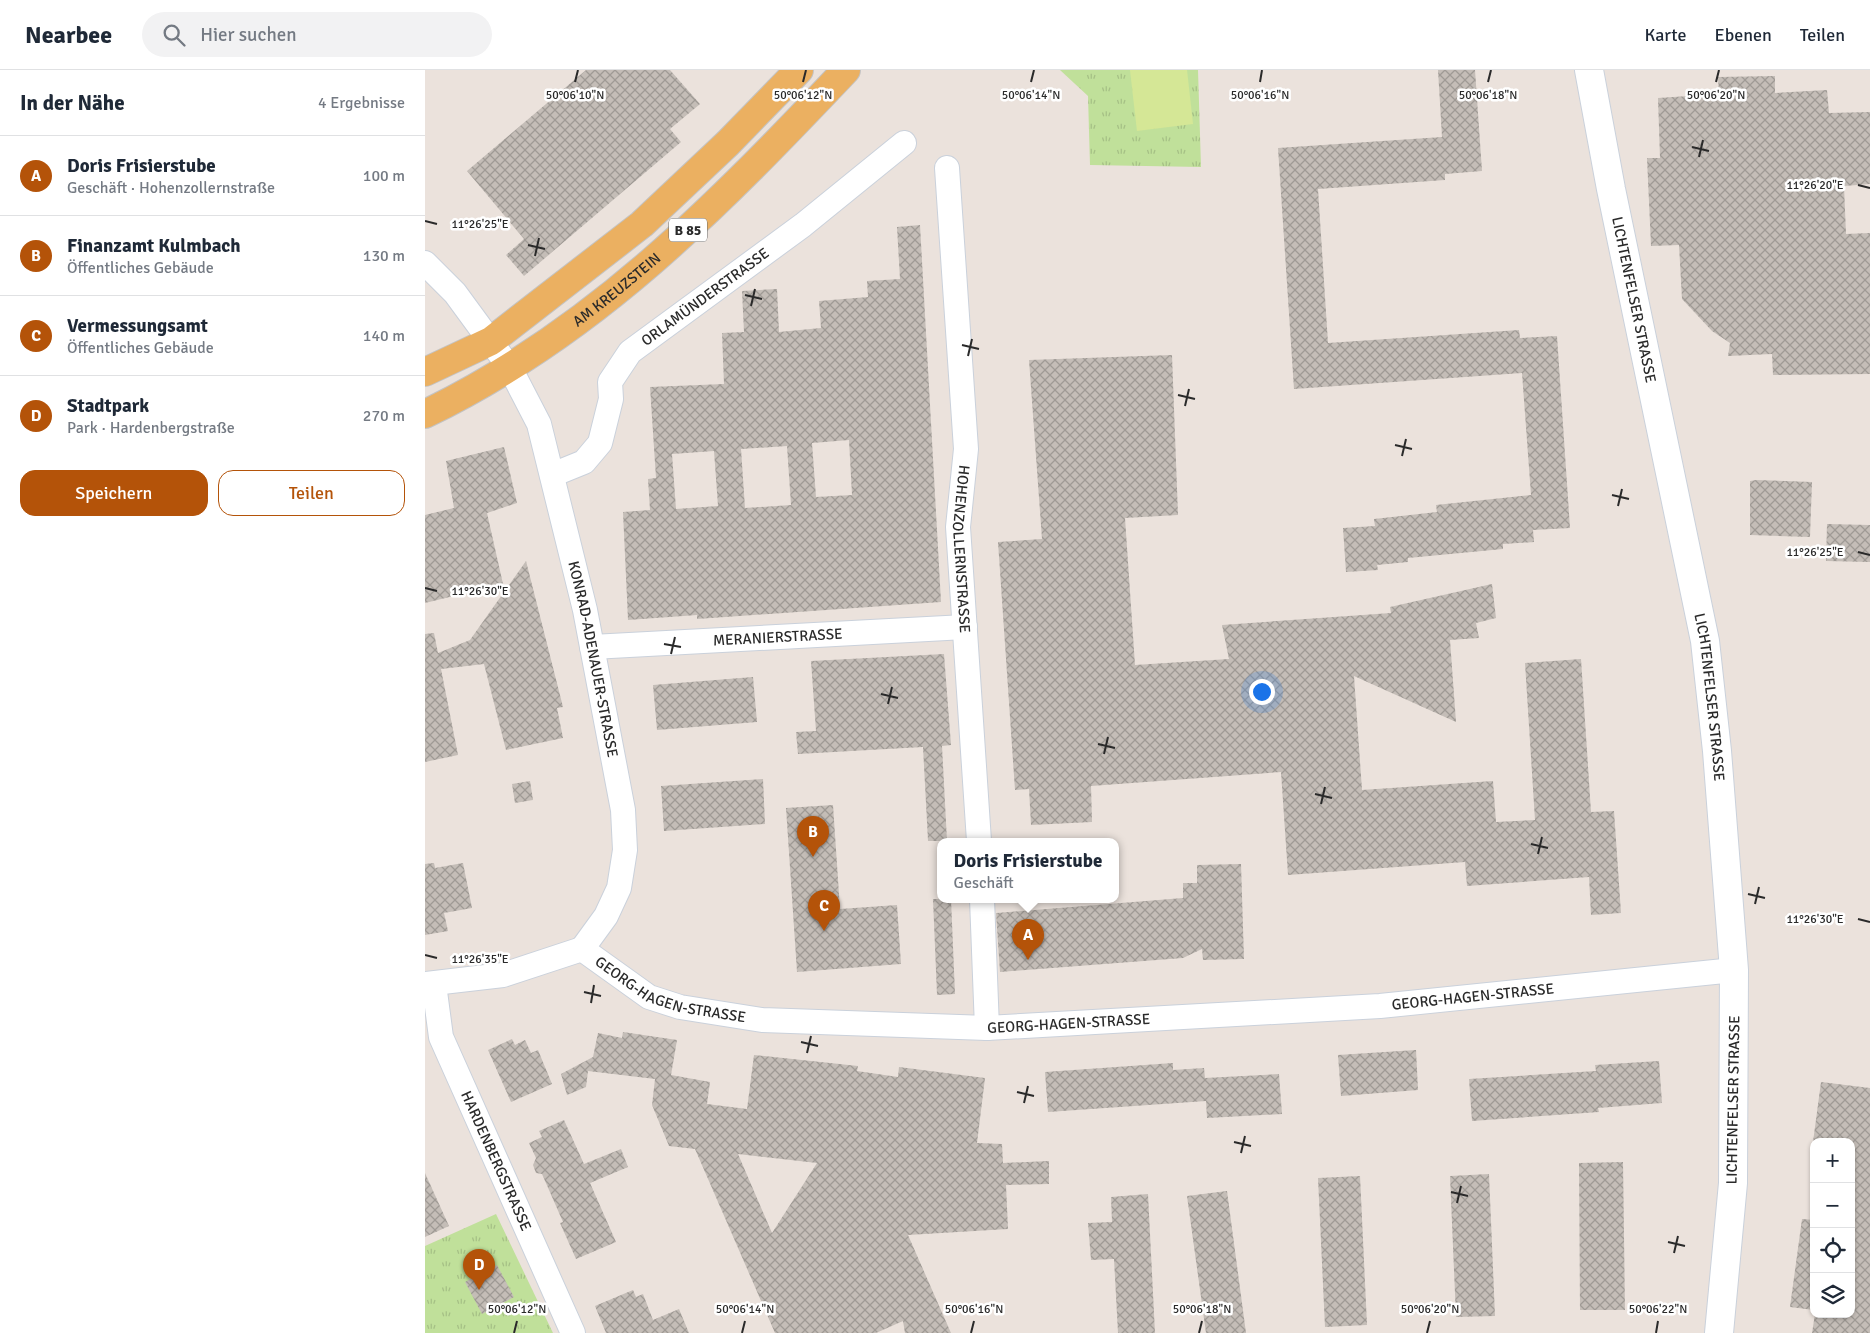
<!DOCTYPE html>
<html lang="de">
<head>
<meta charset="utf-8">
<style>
  body { margin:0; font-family:Signika,sans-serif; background:#f2f2f3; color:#1f2937 }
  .controls { position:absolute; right:15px; bottom:15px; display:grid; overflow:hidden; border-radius:10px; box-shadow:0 1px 4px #0004 }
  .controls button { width:45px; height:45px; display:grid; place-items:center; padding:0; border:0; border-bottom:1px solid #e0e1e3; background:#fff; color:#1f2937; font:25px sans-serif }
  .you { position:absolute; left:836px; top:621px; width:18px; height:18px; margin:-12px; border:4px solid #fff; border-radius:50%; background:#1a73e8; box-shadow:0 0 0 8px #1a73e833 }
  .badge { display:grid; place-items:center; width:32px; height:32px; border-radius:50%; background:#b45309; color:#fff; font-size:16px; font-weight:700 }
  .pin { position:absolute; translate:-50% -41px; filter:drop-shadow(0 1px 2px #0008) }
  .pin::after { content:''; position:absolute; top:26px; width:18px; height:15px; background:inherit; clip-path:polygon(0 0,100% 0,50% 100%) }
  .popup { position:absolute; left:512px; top:768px; width:182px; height:65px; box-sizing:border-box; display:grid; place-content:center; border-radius:10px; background:#fff; filter:drop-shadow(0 1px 4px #0005); font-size:16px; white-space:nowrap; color:#747a83 }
  .popup b { font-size:19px; color:#1f2937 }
  .popup::after { content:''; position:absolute; left:50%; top:100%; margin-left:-10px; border:10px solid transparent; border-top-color:#fff }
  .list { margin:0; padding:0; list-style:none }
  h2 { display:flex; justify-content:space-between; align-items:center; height:65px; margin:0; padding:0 20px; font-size:21px }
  h2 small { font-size:16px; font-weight:400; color:#747a83 }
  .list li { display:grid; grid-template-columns:32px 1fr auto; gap:15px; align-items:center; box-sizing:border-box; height:80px; padding:0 20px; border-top:1px solid #e0e1e3 }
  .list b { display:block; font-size:19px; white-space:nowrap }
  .list p { margin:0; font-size:16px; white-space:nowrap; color:#747a83 }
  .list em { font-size:16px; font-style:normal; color:#747a83 }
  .actions { display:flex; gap:10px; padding:15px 20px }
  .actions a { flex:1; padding:11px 0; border:1px solid #b45309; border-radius:15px; text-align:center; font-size:18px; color:#b45309 }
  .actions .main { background:#b45309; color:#fff }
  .icon { flex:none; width:28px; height:28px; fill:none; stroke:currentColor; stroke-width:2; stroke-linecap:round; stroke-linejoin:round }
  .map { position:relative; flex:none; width:1445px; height:1263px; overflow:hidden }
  header { display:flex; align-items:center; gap:30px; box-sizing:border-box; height:70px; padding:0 25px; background:#fff; border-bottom:1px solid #e0e1e3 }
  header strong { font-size:24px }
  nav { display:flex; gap:28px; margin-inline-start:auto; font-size:18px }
  .search { width:350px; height:45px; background:#f2f2f3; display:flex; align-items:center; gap:12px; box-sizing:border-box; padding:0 18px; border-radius:28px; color:#747a83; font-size:19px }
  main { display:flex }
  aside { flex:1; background:#fff }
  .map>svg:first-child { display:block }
</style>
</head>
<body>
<header>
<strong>Nearbee</strong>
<div class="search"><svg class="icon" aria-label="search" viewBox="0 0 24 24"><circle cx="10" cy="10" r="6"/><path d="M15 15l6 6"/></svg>Hier suchen</div>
<nav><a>Karte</a><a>Ebenen</a><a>Teilen</a></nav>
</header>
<main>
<aside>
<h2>In der Nähe<small>4 Ergebnisse</small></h2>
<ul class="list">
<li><span class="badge">A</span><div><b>Doris Frisierstube</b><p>Geschäft · Hohenzollernstraße</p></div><em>100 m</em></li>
<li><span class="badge">B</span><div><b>Finanzamt Kulmbach</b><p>Öffentliches Gebäude</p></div><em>130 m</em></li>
<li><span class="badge">C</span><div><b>Vermessungsamt</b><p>Öffentliches Gebäude</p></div><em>140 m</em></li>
<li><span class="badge">D</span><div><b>Stadtpark</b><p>Park · Hardenbergstraße</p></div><em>270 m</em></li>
</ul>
<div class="actions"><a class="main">Speichern</a><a>Teilen</a></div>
</aside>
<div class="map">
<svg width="1445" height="1263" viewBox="0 0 1445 1263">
  <defs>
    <pattern id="park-tufts" width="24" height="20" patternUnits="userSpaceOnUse" patternTransform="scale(1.25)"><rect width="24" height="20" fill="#c0e09a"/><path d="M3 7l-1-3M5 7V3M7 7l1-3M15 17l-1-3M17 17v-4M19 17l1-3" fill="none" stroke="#a5c085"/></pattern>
    <pattern id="building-cross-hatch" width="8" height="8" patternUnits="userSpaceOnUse" patternTransform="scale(1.25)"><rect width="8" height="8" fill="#c4bdb7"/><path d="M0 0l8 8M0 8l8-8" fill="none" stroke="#9f9a95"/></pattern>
  </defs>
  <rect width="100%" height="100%" fill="#ebe2dc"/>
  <g fill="url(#park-tufts)">
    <path d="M635,0h138l3,97 -111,-2 -2,-69z"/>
    <path d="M71,1144l57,119h-128v-87z"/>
  </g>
  <path fill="#d5e796" d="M705,0h57l6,54 -56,7z"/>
  <g fill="url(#building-cross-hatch)" fill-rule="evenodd">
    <path d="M161,0h84l30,34 -30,25 11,13 -157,134 -18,-21 18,-16 -57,-68z"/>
    <path d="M1013,0h37l7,101 -37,3v6l-127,9 10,154 191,-13 1,8 37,-2 13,192 -37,2 1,12 -31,2v5l-95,9v4l-31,3 1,5 -32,2 -3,-44 32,-2 -1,-7 63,-7 -1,-7 95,-10 -9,-122 -228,16 -16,-241 164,-11z"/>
    <path d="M1350,6v17l52,-3 2,23 41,-1v72l-26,2 2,48 24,-1v141l-97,1 -1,-21 -44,2 2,-13 -18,-12 -30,-32 -3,-54 -28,1 -4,-88h13l-2,-60 61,-4 -1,-17z"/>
    <path d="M495,155l21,377 -244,17v-4l-69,5 -5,-108 27,-2 -2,-31 8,-1 -6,-91 74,-3 -2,-51 22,-1 -2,-41 35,-2 2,43 42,-4 -2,-27 49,-4 -1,-16 33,-2 -3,-52zM424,370l3,55 -36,2 -4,-54zM362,376l4,59 -46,3 -4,-59zM289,381l4,55 -42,3 -4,-55z"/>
    <path d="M747,285l6,160 -53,3 10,147 94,-6 -7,-34 169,-12 -1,-6 102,-23 4,34 -20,5 3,15 -29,2 6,82 -102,-46 8,114 131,-9 3,41 39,-2 -10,-157 56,-4 10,153 23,-1 7,102 -30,2 -2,-38 -122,9 -2,-24 -177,13 -7,-103 -190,14 1,36 -61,3 -2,-36 -14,1 -17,-248 44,-3 -13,-179z"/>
    <path d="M79,377l13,56 -30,10 16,71 -78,19v-88l29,-7 -8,-47z"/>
    <path d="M1331,410l56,2 -2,55 -60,-2v-54z"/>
    <path d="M1402,454l43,1v37l-44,-1z"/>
    <path d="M101,491l37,146 -6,1 6,30 -57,12 -22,-86 -43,5 17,86 -33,7v-128l9,-1 4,20 32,-13z"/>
    <path d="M519,584l7,91 -9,1 5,95h-19l-5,-94 -125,7 -2,-22 20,-1 -5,-70z"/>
    <path d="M328,607l4,45 -100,8 -4,-45z"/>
    <path d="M338,709l2,45 -101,7 -3,-45z"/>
    <path d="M105,711l3,19 -18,3 -3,-19z"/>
    <path d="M408,735l7,104 57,-4 4,59 -104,8 -11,-164z"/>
    <path d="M9,793l5,22 -4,-17 28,-5 9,45 -28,5 4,18 -23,4v-71z"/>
    <path d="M816,794l3,95 -41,1 -1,-11 -19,9 -183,14 -4,-59 187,-15v-15h14v-18z"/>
    <path d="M508,829h18l4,95 -18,1z"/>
    <path d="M198,962l54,8 -6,35 39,7 -3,22 40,5 7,-54 104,11 -1,5 41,6 1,-10 86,11 -8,65 25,1 1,19 46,-2v23l-43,1 2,44 -100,6 43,98h-46l-2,-12 -27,12h-101l-80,-184 -26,-3 -17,-41 3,-26 -67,-8 -2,16 -19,8 -6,-21 32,-17 5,-24 24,5zM313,1084l79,9 -45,70z"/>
    <path d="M87,969l3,6 10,-5 6,13 7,-3 14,34 -41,18 -23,-52z"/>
    <path d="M991,980l2,40 -77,6 -3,-41z"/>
    <path d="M1234,991l3,42 -64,5 1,4 -127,9 -3,-42 127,-8 -1,-6z"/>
    <path d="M748,993v7l31,-2 1,10 74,-4 3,40 -75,4 -1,-17 -158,11 -3,-40z"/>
    <path d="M1396,1012l49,6v245h-58l3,-19h36v-172h-38z"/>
    <path d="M139,1050l20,44 37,-15 7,18 -38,16 26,59 -40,17 -16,-36 3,-1 -21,-48 -6,-1 -3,-8 3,-7 -7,-15 13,-6 -3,-6z"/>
    <path d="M1198,1092l2,148h-45l-1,-147z"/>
    <path d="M0,1103l24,53 -24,11z"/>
    <path d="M1064,1104l6,142 -39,1 -6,-141z"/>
    <path d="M935,1106l7,149 -42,2 -7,-149z"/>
    <path d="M802,1121l19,142h-40l-19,-137z"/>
    <path d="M723,1124l7,139h-37l-4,-74 -23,1 -3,-37 24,-1 -1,-25z"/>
    <path d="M1377,1149l12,1v90l-24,-3z"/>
    <path d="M72,1195l17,32 -32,17 -17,-32z"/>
    <path d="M208,1220l3,7 7,-3 10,26 26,-11 10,24h-83l-11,-27z"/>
  </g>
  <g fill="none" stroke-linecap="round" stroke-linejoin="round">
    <defs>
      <g id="minor">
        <path id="s1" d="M522,98l19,281 -8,78 21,314"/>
        <path id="s2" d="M0,193l30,30 55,75 29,56 46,186 38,200 2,40 -6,38 -13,28 -24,33"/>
        <path id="s3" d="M127,405l32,-13 16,-19 11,-44 -1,-17 20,-30 173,-127 101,-82"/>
        <path id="s4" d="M167,577l373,-20"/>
        <path d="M557,829l5,129"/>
        <path id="s5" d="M157,879l67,48 31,10 82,13 225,8 393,-22 354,-36"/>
        <path d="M0,914l78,-9 79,-26"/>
        <path id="s6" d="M9,914l7,53 132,296"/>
      </g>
      <g id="tertiary">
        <path id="s7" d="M1164,0l22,119 94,452 12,110 17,219 -1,213 -14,150"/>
      </g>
      <g id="primary">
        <path d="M0,302l66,-31 151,-117 86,-81 71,-73"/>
        <path id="s8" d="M0,344c170,-82 293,-209 421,-344"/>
      </g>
    </defs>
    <use href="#minor" stroke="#cad1db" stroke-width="26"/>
    <use href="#tertiary" stroke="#cad1db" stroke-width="30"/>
    <use href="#primary" stroke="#c3c3c3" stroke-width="30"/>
    <use href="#minor" stroke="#fff" stroke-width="24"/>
    <use href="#tertiary" stroke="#fff" stroke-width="28"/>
    <use href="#primary" stroke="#ebb061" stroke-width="28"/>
  </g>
  <path fill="none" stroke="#2a2a2a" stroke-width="2" d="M150,12l3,-12M378,12l3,-12M606,12l3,-12M835,12l2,-12M1063,12l3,-12M1291,12l3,-12M1267,77l17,4M1274,87l4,-17M1433,115l12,3M0,151l12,3M103,175l17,4M110,186l4,-18M320,225l17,4M326,236l4,-17M537,275l17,4M543,286l4,-17M753,325l17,4M760,336l4,-17M970,375l17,4M977,386l4,-17M1187,425l17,4M1193,436l4,-17M1433,482l12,3M0,518l12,3M239,574l17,3M246,584l4,-17M456,624l17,4M463,634l4,-17M673,674l17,4M679,684l4,-17M890,724l17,4M896,734l4,-17M1106,774l17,4M1113,784l4,-17M1323,824l17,4M1330,834l4,-17M1433,849l12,3M0,885l12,3M159,922l17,4M166,933l3,-18M376,972l17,4M382,983l4,-17M592,1022l17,4M599,1033l4,-17M809,1072l17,4M816,1083l4,-17M1026,1122l17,4M1032,1133l4,-17M1243,1172l17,4M1249,1183l4,-17M89,1263l3,-12M317,1263l3,-12M546,1263l3,-12M774,1263l3,-12M1002,1263l3,-12M1231,1263l2,-12"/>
  <g text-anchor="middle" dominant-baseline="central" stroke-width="5" stroke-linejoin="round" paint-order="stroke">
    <rect fill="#fff" stroke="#6a6a6a" stroke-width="1" x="244" y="148.5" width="38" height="23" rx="4"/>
    <g font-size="14" font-weight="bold" fill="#2a2a2a">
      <text x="263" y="160">B 85</text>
    </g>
    <g font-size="15" fill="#2a2a2a" stroke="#fff">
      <text stroke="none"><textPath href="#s8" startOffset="229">AM KREUZSTEIN</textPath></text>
      <text stroke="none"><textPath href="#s3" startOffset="251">ORLAMÜNDERSTRASSE</textPath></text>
      <text stroke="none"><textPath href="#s7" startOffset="234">LICHTENFELSER STRASSE</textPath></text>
      <text stroke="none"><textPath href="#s1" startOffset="382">HOHENZOLLERNSTRASSE</textPath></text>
      <text stroke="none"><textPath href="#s4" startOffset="186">MERANIERSTRASSE</textPath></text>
      <text stroke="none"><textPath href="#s2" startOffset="440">KONRAD-ADENAUER-STRASSE</textPath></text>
      <text stroke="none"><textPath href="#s7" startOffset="639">LICHTENFELSER STRASSE</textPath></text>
      <text stroke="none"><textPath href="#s5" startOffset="100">GEORG-HAGEN-STRASSE</textPath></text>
      <text stroke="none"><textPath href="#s5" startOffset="910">GEORG-HAGEN-STRASSE</textPath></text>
      <text stroke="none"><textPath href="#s5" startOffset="505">GEORG-HAGEN-STRASSE</textPath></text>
      <text transform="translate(1308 1030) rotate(-89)">LICHTENFELSER STRASSE</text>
      <text stroke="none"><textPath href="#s6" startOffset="189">HARDENBERGSTRASSE</textPath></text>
    </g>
  </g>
  <g font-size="12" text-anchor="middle" fill="#2a2a2a" stroke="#fff" stroke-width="5" stroke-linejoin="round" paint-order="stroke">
    <text x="150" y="29">50°06'10"N</text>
    <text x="378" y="29">50°06'12"N</text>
    <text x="606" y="29">50°06'14"N</text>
    <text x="835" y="29">50°06'16"N</text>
    <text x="1063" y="29">50°06'18"N</text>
    <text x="1291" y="29">50°06'20"N</text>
    <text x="1390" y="119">11°26'20"E</text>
    <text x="55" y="158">11°26'25"E</text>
    <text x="1390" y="486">11°26'25"E</text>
    <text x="55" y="525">11°26'30"E</text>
    <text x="1390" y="853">11°26'30"E</text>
    <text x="55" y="893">11°26'35"E</text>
    <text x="92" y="1243">50°06'12"N</text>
    <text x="320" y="1243">50°06'14"N</text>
    <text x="549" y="1243">50°06'16"N</text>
    <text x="777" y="1243">50°06'18"N</text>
    <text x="1005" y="1243">50°06'20"N</text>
    <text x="1233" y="1243">50°06'22"N</text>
  </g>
</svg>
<div class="controls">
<button>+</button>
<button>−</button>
<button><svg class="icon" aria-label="locate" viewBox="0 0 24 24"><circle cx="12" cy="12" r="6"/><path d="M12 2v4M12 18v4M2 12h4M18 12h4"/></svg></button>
<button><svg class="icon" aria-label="layers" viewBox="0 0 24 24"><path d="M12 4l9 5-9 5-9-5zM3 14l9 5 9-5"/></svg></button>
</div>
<div class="you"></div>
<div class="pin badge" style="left:603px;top:890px">A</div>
<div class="popup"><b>Doris Frisierstube</b>Geschäft</div>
<div class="pin badge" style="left:388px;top:787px">B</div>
<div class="pin badge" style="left:399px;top:861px">C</div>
<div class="pin badge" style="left:54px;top:1220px">D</div>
</div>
</main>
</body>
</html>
